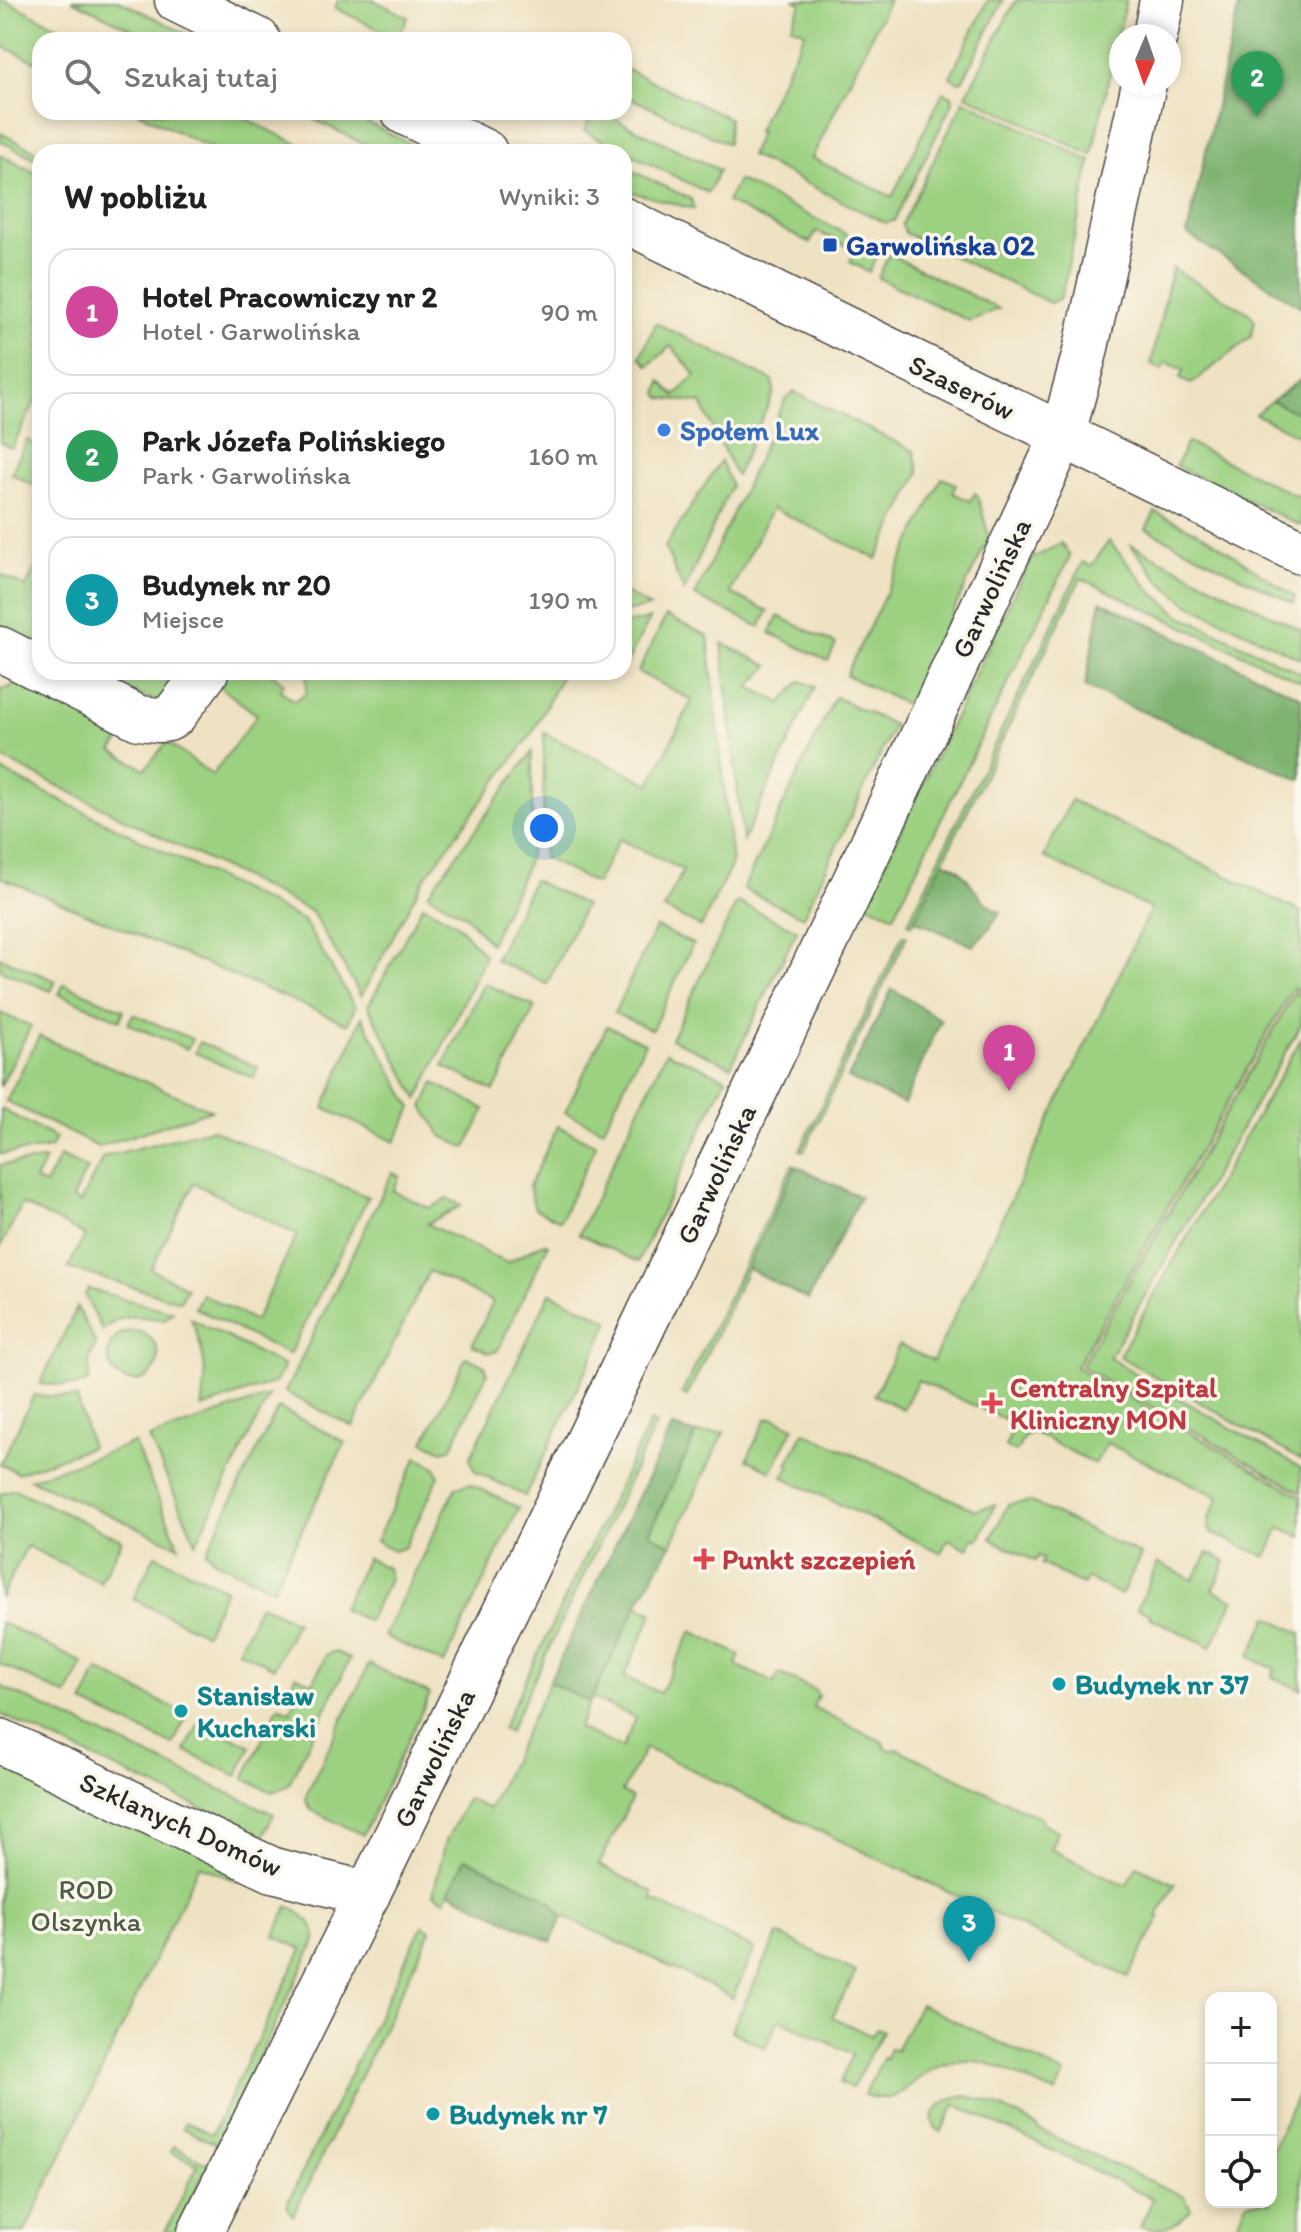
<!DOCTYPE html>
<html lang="pl">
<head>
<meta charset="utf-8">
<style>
  body { margin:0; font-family:Itim,sans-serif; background:#f6f6f6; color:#202124 }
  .controls { position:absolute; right:24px; bottom:24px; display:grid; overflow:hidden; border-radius:16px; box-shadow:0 4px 12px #0003 }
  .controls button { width:72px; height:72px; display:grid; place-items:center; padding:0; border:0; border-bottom:2px solid #e0e0e0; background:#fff; color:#202124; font:40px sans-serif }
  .compass { position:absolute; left:1109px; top:24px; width:72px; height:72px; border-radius:50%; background:#fff; box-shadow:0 4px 12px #0003; rotate:182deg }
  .you { position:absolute; left:544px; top:828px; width:28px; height:28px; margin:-20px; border:6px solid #fff; border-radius:50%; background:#1a73e8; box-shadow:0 0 0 12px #1a73e833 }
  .badge { display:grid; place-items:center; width:52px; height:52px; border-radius:50%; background:#c8321e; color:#fff; font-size:26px; font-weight:700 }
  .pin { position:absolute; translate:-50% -66px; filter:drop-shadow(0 2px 4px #0008) }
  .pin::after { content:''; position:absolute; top:42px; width:28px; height:24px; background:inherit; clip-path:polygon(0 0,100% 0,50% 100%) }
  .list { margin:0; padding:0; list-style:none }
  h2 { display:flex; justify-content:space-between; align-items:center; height:104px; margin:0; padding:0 32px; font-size:34px }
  h2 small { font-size:26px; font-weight:400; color:#757577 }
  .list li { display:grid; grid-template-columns:52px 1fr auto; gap:24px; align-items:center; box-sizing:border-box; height:128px; margin:0 16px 16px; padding:0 16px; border:2px solid #e0e0e0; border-radius:24px }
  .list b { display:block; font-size:30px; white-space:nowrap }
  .list p { margin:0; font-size:26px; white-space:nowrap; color:#757577 }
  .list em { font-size:26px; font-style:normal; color:#757577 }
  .icon { flex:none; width:44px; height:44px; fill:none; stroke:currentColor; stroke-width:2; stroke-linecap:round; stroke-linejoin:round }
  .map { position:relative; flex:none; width:1301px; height:2232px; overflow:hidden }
  .search { position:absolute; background:#fff; box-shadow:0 4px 12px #0003; left:32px; top:32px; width:600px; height:88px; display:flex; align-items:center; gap:20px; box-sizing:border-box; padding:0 28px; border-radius:24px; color:#757577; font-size:30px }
  .panel { position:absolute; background:#fff; box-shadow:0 4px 12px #0003; left:32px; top:144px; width:600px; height:536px; border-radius:24px }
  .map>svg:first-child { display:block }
</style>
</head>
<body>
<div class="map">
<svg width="1301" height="2232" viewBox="0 0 1301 2232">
  <rect width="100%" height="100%" fill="#fbf7ec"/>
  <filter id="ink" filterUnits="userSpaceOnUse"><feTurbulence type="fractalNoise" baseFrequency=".0125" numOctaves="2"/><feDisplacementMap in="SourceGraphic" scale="16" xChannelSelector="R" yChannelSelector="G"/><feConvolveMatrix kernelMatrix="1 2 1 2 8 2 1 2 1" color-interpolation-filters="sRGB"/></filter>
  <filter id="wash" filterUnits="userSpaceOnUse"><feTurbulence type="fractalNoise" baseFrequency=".006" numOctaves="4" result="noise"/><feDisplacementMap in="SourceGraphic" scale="32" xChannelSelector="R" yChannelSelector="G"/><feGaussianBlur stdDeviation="1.8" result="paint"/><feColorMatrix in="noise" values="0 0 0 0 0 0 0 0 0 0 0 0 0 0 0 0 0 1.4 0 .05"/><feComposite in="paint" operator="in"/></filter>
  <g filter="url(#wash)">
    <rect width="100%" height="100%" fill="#efe2c2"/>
    <g fill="#9dd182" stroke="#647e56" stroke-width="2">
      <path d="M0,0h4l81,40h-45v24l-40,-19z"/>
      <path d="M72,0h46l82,40h-47z"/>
      <path d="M338,0h36l34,17 -10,22 -63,-31z"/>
      <path d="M794,0h95l-77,158 80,39 51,-105 9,4 1,6 -59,119 -9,2 -135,-68 10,-23 -3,-1 48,-99 -14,-6 10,-22z"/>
      <path d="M988,0h15l-40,80 -5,2 -8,-5z"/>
      <path d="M1016,0h110l-34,155 -126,-60z"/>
      <path d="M624,68l105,50 -1,26 -104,-49z"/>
      <path d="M964,100l127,61 -30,137 -11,5 -145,-70 -3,-9z"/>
      <path d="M137,112h95l82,40h-96z"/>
      <path d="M299,112h47l81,40h-47z"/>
      <path d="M593,112h8l118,58 -11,23 -124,-62z"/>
      <path d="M0,133l40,20v8l-40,-20z"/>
      <path d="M0,155l40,20v217l-28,56 -12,-6z"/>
      <path d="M624,167l67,32 3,10 -70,-19z"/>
      <path d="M738,180l142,71 -11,21 -19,-10 5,-12 -39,-19 -6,12 -83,-41z"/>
      <path d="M889,254l110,55 -30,12 -91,-43z"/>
      <path d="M1172,268l77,45 6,8 -4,16 -60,47 -11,-5 4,-9 -18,-8 -4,8 -11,-6z"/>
      <path d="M656,323l117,58 1,11 -38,84 -35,-73 -40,-5 -3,-5 3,-12 14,15 21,-21 -25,-29 -23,20 -8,-9z"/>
      <path d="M1301,379v58l-46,-23z"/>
      <path d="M794,392l120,59 5,22 -42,86 -105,-51 -42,85 38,18 -8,16 -65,-31 91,-198z"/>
      <path d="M27,440l13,7v41l-29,-14z"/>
      <path d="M1187,442l114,56v28l-125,-60z"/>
      <path d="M721,460l10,26 -47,105 -19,-44z"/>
      <path d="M942,478l14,6 -3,9 17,8 5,-8 3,3 11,42 -80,163 -6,2 -57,-28z"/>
      <path d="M1155,512l54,26 86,59 -2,6 -147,-74z"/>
      <path d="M1109,541l44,52 27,22 121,58v9l-220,-104 -169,347 -4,-2 175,-361 8,4z"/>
      <path d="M1061,543l9,13 -176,360 -28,-13 164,-343z"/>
      <path d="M1130,544l171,86v29l-113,-55 -27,-22z"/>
      <path d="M40,558v88l-40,-20v-52l26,13z"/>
      <path d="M624,592l26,15 -26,5z"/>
      <path d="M666,616l42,20 24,228 -31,63 -37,-18 19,-39 -64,-31 -23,45 -53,-26 1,-125 106,51 42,-84 -54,-28z"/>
      <path d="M778,616l58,28 -8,17 -58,-28z"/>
      <path d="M650,619l-25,47h-1v-42z"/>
      <path d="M722,643l47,23 -20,21 32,16 20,-22 14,6 -72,154z"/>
      <path d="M71,672h109l-22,29z"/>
      <path d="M219,672h51l14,12 -4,6 14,11 12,-8 1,-21h256l-30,60 -109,147 -63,117 -49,-84 -312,-155v-66l35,-15 98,49 -21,26 33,18 22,-27 45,33 45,-60 -45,-34z"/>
      <path d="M835,697l59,28 -91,192 -60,-28z"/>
      <path d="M532,752v92l-5,21 -37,79 -24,-28 -38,-22z"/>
      <path d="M0,770l304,151 51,86 -7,17 -348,-147z"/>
      <path d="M1071,800l230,112v80l-8,-4 -217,379 225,129v41l-21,-10 -14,30 -56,-25 -2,-12 11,-23 -112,-54 -12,21 -62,-32 -9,5 -8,15 -11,-5 10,-23 -97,-44 -15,29 -29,-14 25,-50 34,16 218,-452 -107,-52z"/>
      <path d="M533,880l52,25 -38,79 -52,-24z"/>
      <path d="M737,902l60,28 -66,136 -60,-27z"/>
      <path d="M423,905l34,19 28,32 -67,143 -50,-93z"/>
      <path d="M656,927l37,17 -41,86 -38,-17z"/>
      <path d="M903,935l4,1 -103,215 -4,-1z"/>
      <path d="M0,957l56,24 -5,10 -51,-21z"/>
      <path d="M484,983l51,24 -41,84 -51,-25z"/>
      <path d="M64,984l60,26 -4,10 -61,-26z"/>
      <path d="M1295,992l6,4v29l-192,333 192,110v24l-220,-126z"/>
      <path d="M0,1013l31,13 -31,61z"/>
      <path d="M133,1014l59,25 -5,10 -59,-25z"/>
      <path d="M362,1017l50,91 -17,34 -71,-34z"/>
      <path d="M607,1026l38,17 -42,87 -38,-18z"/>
      <path d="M39,1036l172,74 -113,37 -92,-46z"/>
      <path d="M1301,1039v421l-182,-104z"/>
      <path d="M199,1042l59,25 -4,11 -59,-25z"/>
      <path d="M666,1052l60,26 -88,184 -59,-28z"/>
      <path d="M434,1083l51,26 -19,39 -24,-12 -19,-29z"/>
      <path d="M1,1109l55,29 -5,10 -51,6z"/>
      <path d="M558,1126l38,19 -36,76 -25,-12 -6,-23z"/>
      <path d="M211,1129l157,68 -79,158 -94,-47 7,-14 53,27 42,-86 -103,-52 -43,86 36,19 -7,13 -112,-33 17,-33 -63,-31 -22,44v-83l45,-5 -10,20 10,5 15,-29 27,13 -15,29 8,5 23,-46z"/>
      <path d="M793,1164l3,2 -109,230 -5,-3z"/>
      <path d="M392,1173l8,3 -7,15 36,17 19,-9 14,6 -35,19 80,39 37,-20 4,2 -50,105 -8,3 -18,-8 21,-43 -64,-31 -76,156 -68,-35z"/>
      <path d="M88,1289l85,23 -9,8c-26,-4 -40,-8 -62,10l-17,-35z"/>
      <path d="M550,1293l60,28 -85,175 -50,-25 -5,-13z"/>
      <path d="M77,1307l19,37 -7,15v21l-11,6 -38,-2z"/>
      <path d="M191,1319l93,47 -8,16 -74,26c6,-35 3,-56 -11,-89z"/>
      <circle cx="133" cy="1356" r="25"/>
      <path d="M466,1357l19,9 2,8 -36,75 -9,2 -18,-9z"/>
      <path d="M34,1395l43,3 14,49 -73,26 -18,-9z"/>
      <path d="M269,1396l-73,147 -47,-105z"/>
      <path d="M278,1408l67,34 -72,147 -58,-28 -9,-9z"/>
      <path d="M774,1418l20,9 -23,44 -24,-12 19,-40z"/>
      <path d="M650,1422l6,2 -147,308 -7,-3z"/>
      <path d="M724,1432l-53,113 -22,-11 47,-100z"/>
      <path d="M804,1432l167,76 5,2 19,-5 -17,35 -5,-2 -5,11 -20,-10 -7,14 -158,-76 7,-11 -3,-2z"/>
      <path d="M134,1443l45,103 -149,-67z"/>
      <path d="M417,1457l18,10 4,9 -34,71 -10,4 -19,-10z"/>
      <path d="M470,1484l49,24 -75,156 -60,-28 72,-149z"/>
      <path d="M14,1489l108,51 -22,42 -73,-36 -27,53v-105z"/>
      <path d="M1031,1502l110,53 -20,40 -34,-17 -3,7 -43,-21 2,-5 -5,-3 -3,5 -44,-22 17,-35z"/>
      <path d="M1208,1553l18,8 -13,29 21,10 -23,47 -62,-30 1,-3 -13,-5 21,-46 35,17z"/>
      <path d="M155,1555l71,34 -21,45 -72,-35z"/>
      <path d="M367,1558l20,10 3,10 -22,43 -26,-12z"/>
      <path d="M260,1604l36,18 -22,46 -36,-18z"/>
      <path d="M637,1605l16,8 -29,64 36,16 32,-62 48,24 -4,10 38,18 5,-10 37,18 2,5 -5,11 70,35 2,5 6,3 7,-1 143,69 3,6 14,7 -8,18 76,37 11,-20 38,18 -16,28 -2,4 3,1 -32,60 -418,-198 -25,-13 -1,-2 -2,1 -37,-17 -23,44 10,6 -33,67 55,28 -2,7 103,49 -23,50 -5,-5 -164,-78 -13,-15 -85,-42 -20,41 -12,-6 13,-53 21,-42 22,10 60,-127 41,20 -12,26 44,20 14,-30 -44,-20z"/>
      <path d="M1268,1617l33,16v57l-29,-13 3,-8 -26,-12z"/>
      <path d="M0,1622l83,41 -16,33 -67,-32z"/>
      <path d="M334,1651l16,8 -62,127 -16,6 -28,-13 34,-73 12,5 11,-23 -9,-5 3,-8 18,8 13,-28z"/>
      <path d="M369,1664l61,30 -67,141 -52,-25 -5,-9 1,-8z"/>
      <path d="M98,1670l89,45 -14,30 -90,-42z"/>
      <path d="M0,1686l274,128 -11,23 -263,-123z"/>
      <path d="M200,1721l51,25 -14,30 -52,-25z"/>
      <path d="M0,1757l243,114 -5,11 -39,-17 -174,367h-25z"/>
      <path d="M288,1906c15,9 29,16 27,35l-98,204 -35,-17 3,-6 27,12 90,-185 -28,-13z"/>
      <path d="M422,1926l9,4 -138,286 -5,-8v-6z"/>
      <path d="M778,1934l78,38 -24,45 40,19 5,-8 6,3 -31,57 -12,-5 13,-29 -74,-35 -14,29 -34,-17z"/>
      <path d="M920,2004l145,70 -10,19c-27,-9 -53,-30 -82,-32 -15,-1 -35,4 -48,13 -26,17 -25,31 -61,21l20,-38 2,1 4,-10 6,3z"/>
      <path d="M1301,2087v145h-65l2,-10 9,-20h24v-51z"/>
      <path d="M959,2096c27,-1 55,19 79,31l1,3 146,67 6,12c-13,17 -30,23 -51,18l13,-28 -198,-95 -14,28c-21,-13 2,-33 18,-36z"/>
      <path d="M173,2146l35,18 -32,68h-11l33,-67 -28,-13z"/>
    </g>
    <g fill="#7eb370" stroke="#546f4e" stroke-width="2">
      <path d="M1240,0h61v307l-114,-73z"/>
      <path d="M1301,379v36l-29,-14z"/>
      <path d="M1101,601l200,96v83l-216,-93z"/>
      <path d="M943,861c28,8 31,41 57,51l-11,17 -16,17 -59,-26z"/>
      <path d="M892,989l49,31 -37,84 -56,-26z"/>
      <path d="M796,1166l64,31 -52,103 -61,-32z"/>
      <path d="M672,1427l24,7 -47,99 22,12 -34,60 -47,97 -41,-20z"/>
      <path d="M465,1858l77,37 21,21 -12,26 -102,-50z"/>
    </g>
  </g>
  <g filter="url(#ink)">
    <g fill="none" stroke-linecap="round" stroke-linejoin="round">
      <defs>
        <g id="street">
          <path d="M1155,36l7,-36"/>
          <path d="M0,649l40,20"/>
          <path d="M47,672l92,46 19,2 10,-1 6,-4 32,-43"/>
          <path d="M0,1741l273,129 95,24"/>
          <path d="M200,2232l184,-371 233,-480 229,-481 216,-463 23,-85 59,-268"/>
        </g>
        <g id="secondary">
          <path d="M177,0l81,40"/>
          <path d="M404,112l81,40"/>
          <path d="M624,220l677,332"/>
        </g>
      </defs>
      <use href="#street" stroke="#484642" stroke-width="47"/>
      <use href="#secondary" stroke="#484642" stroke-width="47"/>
      <use href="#street" stroke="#fff" stroke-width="44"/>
      <use href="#secondary" stroke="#fff" stroke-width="44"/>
    </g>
  </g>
  <rect fill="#1a4fb4" stroke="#fbf7ec" stroke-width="3" x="822" y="237" width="16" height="16" rx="4"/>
  <circle fill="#3f7fe0" stroke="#fbf7ec" stroke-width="3" cx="664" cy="430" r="8"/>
  <g fill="#e0444e" stroke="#fbf7ec" stroke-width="3">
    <path d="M988 1391h8v8h8v8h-8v8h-8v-8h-8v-8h8z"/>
    <path d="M700 1547h8v8h8v8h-8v8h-8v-8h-8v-8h8z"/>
  </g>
  <g fill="#0f9aa8" stroke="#fbf7ec" stroke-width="3">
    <circle cx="1059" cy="1684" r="8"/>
    <circle cx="181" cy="1711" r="8"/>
    <circle cx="433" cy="2114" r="8"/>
  </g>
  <g text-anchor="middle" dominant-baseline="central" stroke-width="7" stroke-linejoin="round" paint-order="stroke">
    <g font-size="28" font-weight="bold" fill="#164399" stroke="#fbf7ec" text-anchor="start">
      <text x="846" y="245">Garwolińska 02</text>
    </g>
    <g font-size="28" fill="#2b2b2b" stroke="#fbf7ec">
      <text transform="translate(962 387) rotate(26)">Szaserów</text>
      <text transform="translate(991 588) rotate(-65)">Garwolińska</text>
      <text transform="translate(716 1174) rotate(-65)">Garwolińska</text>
      <text transform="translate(434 1758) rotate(-64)">Garwolińska</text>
      <text transform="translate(181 1824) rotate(24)">Szklanych Domów</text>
    </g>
    <g font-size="28" font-weight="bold" fill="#366cbe" stroke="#fbf7ec" text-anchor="start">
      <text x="680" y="430">Społem Lux</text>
    </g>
    <g font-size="28" font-weight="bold" fill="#be3a42" stroke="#fbf7ec" text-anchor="start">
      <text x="1010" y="1387">Centralny Szpital<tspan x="1010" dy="32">Kliniczny MON</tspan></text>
      <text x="722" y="1559">Punkt szczepień</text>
    </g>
    <g font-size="28" font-weight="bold" fill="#0d838f" stroke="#fbf7ec" text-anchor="start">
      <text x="1075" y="1684">Budynek nr 37</text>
      <text x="197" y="1695">Stanisław<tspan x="197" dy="32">Kucharski</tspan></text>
      <text x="449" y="2114">Budynek nr 7</text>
    </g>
    <g font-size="28" fill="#4d5d45" stroke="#fbf7ec">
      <text x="86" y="1889">ROD<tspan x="86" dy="32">Olszynka</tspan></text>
    </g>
  </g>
</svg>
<div class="controls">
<button>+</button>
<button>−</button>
<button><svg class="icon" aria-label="locate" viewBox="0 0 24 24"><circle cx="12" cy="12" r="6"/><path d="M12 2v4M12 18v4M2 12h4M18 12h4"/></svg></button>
</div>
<svg class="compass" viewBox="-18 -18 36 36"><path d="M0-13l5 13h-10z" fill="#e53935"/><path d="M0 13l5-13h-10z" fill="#757577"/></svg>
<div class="you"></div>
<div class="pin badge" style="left:1009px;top:1091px;background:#d1479c">1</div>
<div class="pin badge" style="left:1257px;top:117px;background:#2e9e5b">2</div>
<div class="pin badge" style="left:969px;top:1962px;background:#0f9aa8">3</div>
<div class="search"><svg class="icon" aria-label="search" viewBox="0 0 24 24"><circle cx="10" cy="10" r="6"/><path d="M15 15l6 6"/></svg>Szukaj tutaj</div>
<section class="panel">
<h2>W pobliżu<small>Wyniki: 3</small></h2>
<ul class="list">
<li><span class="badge" style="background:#d1479c">1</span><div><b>Hotel Pracowniczy nr 2</b><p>Hotel · Garwolińska</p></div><em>90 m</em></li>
<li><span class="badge" style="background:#2e9e5b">2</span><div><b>Park Józefa Polińskiego</b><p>Park · Garwolińska</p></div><em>160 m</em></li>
<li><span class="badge" style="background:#0f9aa8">3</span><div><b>Budynek nr 20</b><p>Miejsce</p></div><em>190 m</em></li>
</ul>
</section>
</div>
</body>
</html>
